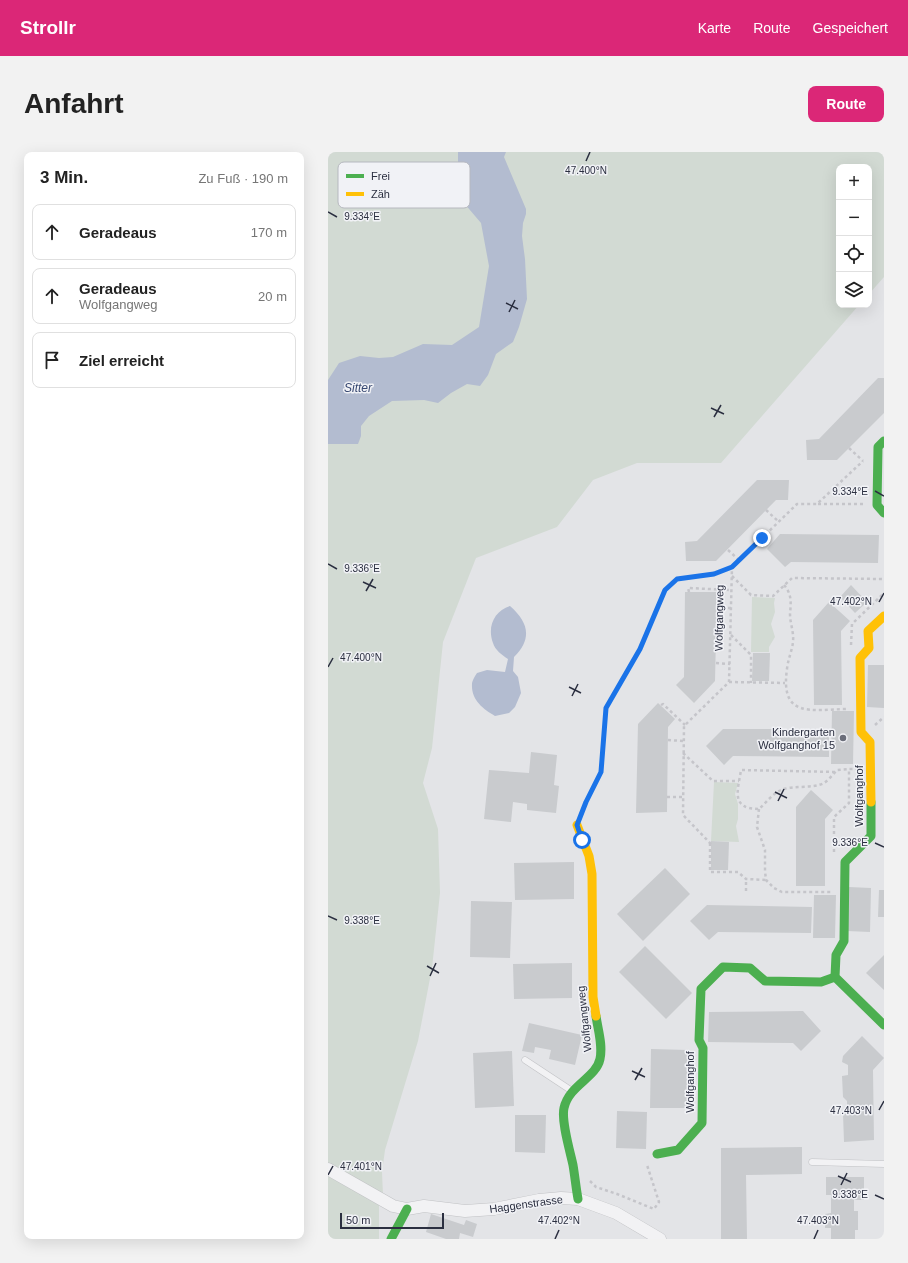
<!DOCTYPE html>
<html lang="de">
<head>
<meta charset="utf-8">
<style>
  body { margin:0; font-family:Arial,sans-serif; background:#f2f2f2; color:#222 }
  .controls { position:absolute; right:12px; top:12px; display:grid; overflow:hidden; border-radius:8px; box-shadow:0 4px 16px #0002 }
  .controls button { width:36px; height:36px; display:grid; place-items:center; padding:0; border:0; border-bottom:1px solid #e0e0e0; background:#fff; color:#222; font:20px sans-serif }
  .scale { position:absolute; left:12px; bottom:10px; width:104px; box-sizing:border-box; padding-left:4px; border:2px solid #2b2f40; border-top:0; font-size:11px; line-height:14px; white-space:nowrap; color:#2b2f40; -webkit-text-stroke:3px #f1f2f6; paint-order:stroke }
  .stop { position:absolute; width:12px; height:12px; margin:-9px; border:3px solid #1a73e8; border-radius:50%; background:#fff }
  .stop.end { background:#1a73e8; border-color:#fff; box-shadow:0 1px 4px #0008 }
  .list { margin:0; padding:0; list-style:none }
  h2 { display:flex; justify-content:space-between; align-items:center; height:52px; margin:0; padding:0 16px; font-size:17px }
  h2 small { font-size:13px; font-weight:400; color:#767676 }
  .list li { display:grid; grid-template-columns:26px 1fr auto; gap:12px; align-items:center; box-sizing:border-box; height:56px; margin:0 8px 8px; padding:0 8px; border:1px solid #e0e0e0; border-radius:8px }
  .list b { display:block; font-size:15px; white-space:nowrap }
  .list p { margin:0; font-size:13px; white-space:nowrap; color:#767676 }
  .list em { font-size:13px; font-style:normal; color:#767676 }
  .icon { flex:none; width:22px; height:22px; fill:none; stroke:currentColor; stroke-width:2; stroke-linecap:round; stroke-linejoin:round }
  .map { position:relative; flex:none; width:556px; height:1087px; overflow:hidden; border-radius:8px }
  header { display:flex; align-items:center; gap:24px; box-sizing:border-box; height:56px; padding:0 20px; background:#db2777; color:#fff }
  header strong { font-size:19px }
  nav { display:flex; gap:22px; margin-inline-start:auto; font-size:14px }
  .intro { display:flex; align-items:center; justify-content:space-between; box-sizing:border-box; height:96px; padding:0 24px }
  h1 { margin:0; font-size:28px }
  .button { padding:10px 18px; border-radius:8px; background:#db2777; color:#fff; font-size:14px; font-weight:700 }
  main { display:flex; gap:24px; padding:0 24px }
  aside { flex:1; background:#fff; border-radius:8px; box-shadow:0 4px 16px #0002 }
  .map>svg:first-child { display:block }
</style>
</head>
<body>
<header>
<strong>Strollr</strong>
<nav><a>Karte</a><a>Route</a><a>Gespeichert</a></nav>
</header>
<div class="intro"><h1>Anfahrt</h1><a class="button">Route</a></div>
<main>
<aside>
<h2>3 Min.<small>Zu Fuß · 190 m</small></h2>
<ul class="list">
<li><svg class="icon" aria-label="ahead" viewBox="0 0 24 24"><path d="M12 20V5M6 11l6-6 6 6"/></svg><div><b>Geradeaus</b></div><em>170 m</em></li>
<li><svg class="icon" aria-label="ahead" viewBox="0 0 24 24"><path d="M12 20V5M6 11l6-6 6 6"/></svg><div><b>Geradeaus</b><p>Wolfgangweg</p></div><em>20 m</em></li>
<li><svg class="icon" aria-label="arrive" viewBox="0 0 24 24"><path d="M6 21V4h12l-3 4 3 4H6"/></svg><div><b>Ziel erreicht</b></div></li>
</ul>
</aside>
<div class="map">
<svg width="556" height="1087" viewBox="0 0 556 1087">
  <rect width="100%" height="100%" fill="#e3e4e7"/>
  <g fill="#d2dad3">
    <path d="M0,0h556v125l-15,17v-127h-30v138h20l-138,158h-84l-44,17 -36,47 -81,31 -33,84 -11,106 -9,35 15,46 2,64 -8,75 -14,73 -33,109 -3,22 1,23 -4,8v36h-51z"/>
    <path d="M424,445l23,1 -1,5 1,9 -4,12 4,13 -6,10v5h-18z"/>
    <path d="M386,630l24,1 -3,11 3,10v15l-2,7 3,16 -28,-1z"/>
  </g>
  <g fill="#b3bcd0">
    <path d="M130,0h48l-2,5 22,52v5l-3,9 -1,13 3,23 2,40 -8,28 -6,15 -17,12 -8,21 -8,11 -13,-2 -16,9 -13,10 -14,-3 -32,1 -23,15 -8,10v10l-3,8h-30v-64l11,-17 21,-7 19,2 14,-1 30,-13 29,1 27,-18 10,-61 -8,-43 -23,-27z"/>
    <path d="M182,454c18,16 23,32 4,51l-1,14 5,6 3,16 -6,14 -6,6 -14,3c-12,-7 -24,-16 -23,-32 0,-3 3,-8 5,-11l10,-3 18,2 3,-13c-6,-4 -13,-9 -15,-16 -6,-16 1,-32 17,-37z"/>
  </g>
  <g fill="#c9cbce">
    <path d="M550,226h6v35l-47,47h-30l-1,-20 13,-1z"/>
    <path d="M429,328h32l-1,20h-12l-60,61h-30l-1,-19 12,-1z"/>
    <path d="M452,382l99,1 -1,28 -87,-1 -6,5 -18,-18z"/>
    <path d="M523,433l16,17 -12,11 -15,-16z"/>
    <path d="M357,440h32l-2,89 -21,22 -18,-18 8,-8z"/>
    <path d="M501,450l21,19 -9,10 1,74h-28l-1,-85z"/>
    <path d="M425,501h17l-1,28h-17z"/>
    <path d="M540,513h16v43l-17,-1z"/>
    <path d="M330,551l17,16 -7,8 -1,85 -31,1 2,-89z"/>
    <path d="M504,559h22l-1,53h-22z"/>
    <path d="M395,577h106v28l-96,-1 -9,9 -18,-19z"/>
    <path d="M203,600l26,3 -3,30 5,1 -3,27 -29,-3v-6l-14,-2 -2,20 -27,-3 5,-49 40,3z"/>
    <path d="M483,638l22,20 -8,9v67h-29v-79z"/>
    <path d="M383,689l18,1 -1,28h-17z"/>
    <path d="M246,710v37l-59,1 -1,-37z"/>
    <path d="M337,716l25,26 -47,47 -26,-27z"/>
    <path d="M521,735l22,1 -1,44 -23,-1z"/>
    <path d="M551,738h5v27h-6z"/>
    <path d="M486,743h22l-1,43h-22z"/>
    <path d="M143,749l41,1 -2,56 -40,-1z"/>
    <path d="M379,753l105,2 -1,26 -93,-1 -9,8 -19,-19z"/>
    <path d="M317,794l47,47 -26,26 -47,-47z"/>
    <path d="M556,803v35l-18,-17z"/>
    <path d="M244,811v35l-58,1 -1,-35z"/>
    <path d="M475,859l18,20 -20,20 -8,-8 -85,-1 1,-30z"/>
    <path d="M201,871l53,12 -7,30 -26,-6 2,-9 -16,-3 -1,6 -12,-2z"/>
    <path d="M534,884l22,22 -11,12 1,70 -30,2 -1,-28 4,-3v-10l-4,-4 -1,-21 6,-1v-10l-6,-3 1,-6z"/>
    <path d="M323,897l37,1 -1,58h-37z"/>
    <path d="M184,899l2,55 -39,2 -2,-55z"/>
    <path d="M289,959l30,1 -1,37 -30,-1z"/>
    <path d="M187,963h31l-1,38 -30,-1z"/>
    <path d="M474,995v27l-56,1 1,64h-26v-91z"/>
    <path d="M498,1025h38v23h-10v11h4v19h-3v9h-24v-11h-6v-14l6,-1v-18h-5z"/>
    <path d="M103,1062l33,11 2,-5 11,4 -4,13 -13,-4 -1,6h-13l-20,-7z"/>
  </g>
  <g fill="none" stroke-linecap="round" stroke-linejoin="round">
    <defs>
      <g id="lane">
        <path d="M197,908l47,31"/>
        <path d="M484,1010l72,2"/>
      </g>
      <path id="street" d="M0,1017l65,37 14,3 17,-3 41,5 29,-2 45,-9 22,-2 17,1 38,14 44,26"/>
    </defs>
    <use href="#lane" stroke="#c1c2c5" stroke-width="7"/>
    <use href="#street" stroke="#c1c2c5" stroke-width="13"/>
    <g stroke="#c5c5ca" stroke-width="2.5" stroke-dasharray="3 3" stroke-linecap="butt">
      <path d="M521,296l14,13"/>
      <path d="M490,352h45"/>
      <path d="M438,358l13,12"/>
      <path d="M400,398l11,10"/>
      <path d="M404,424l19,19 22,1 19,-18 92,1"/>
      <path d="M456,433c8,9 7,18 6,29 0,9 4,18 3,28 -1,9 -5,17 -6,27 -7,49 23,41 59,40"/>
      <path d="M361,440l-1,-4 43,2"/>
      <path d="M388,456h15"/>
      <path d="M403,483l20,20v28"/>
      <path d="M523,493l1,-21 32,-31"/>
      <path d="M388,511l14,1"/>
      <path d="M401,530l56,1"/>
      <path d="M333,553l2,-1 22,21"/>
      <path d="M547,573l9,-8"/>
      <path d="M340,588l15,1"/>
      <path d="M355,601l30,28h26"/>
      <path d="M507,620l-94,-2c-3,20 -11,39 18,39 7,-6 13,-15 22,-19 12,-5 32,-1 43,-7 5,-3 9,-9 13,-13l12,-1"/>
      <path d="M339,645h15"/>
      <path d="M431,657l-2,18 8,23v21l1,9 8,8 8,4h49"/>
      <path d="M254,659l19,-39 5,-64 34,-59 25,-59 12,-11 37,-5 18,-7"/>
      <path d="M382,691v29h28l8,7 20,1"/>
      <path d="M383,692l-28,-29 1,-89 45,-44 3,-115 65,-63h20l46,-43"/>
      <path d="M506,700v-35l15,-14v-34h8"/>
      <path d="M418,739v-12"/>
      <path d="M262,1029l6,6 21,7 37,15 5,-7 -12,-37"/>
    </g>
    <use href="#lane" stroke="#f2f2f4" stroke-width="6"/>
    <use href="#street" stroke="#f2f2f4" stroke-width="12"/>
    <g stroke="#4caf50" stroke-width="9">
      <path d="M556,289l-6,6 -1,58 7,8"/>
      <path d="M543,650v34l-26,26 -1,79 -8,14 -1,22 49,48"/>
      <path d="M329,1002l21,-4 24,-27 1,-75 -4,-8 2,-51 22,-22 27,1 15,13 56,1 14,-5"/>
      <path d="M250,1047c-2,-11 -3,-22 -5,-34 -3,-14 -12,-44 -9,-57 5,-23 32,-30 36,-49 3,-14 -2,-29 -4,-43"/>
      <path d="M63,1087l16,-30"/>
    </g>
    <g stroke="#ffc107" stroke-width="9">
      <path d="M543,650l-1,-60 -9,-10 -1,-74 9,-10 -1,-17 16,-15"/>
      <path d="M249,673l12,31 3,18 1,123 3,19"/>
    </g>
  </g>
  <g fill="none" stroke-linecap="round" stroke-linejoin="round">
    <path stroke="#1a73e8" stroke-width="5" d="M254,688l-5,-15 9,-23 15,-30 5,-64 34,-59 25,-59 12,-11 37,-5 18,-7 30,-29"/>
  </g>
  <path fill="none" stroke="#2b2f40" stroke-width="1.5" d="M258,9l4,-9M0,60l9,5M178,151l12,6M181,160l6,-12M383,256l13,6M386,265l7,-12M547,339l9,5M0,412l9,5M35,430l13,6M38,439l7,-12M551,450l5,-9M0,515l5,-9M241,535l12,6M244,544l6,-12M447,640l12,6M450,649l6,-12M547,691l9,4M0,764l9,4M99,814l12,7M102,824l6,-13M304,919l13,6M307,928l7,-12M551,958l5,-9M0,1023l5,-9M510,1024l13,6M513,1033l6,-12M547,1043l9,4M227,1087l4,-9M486,1087l4,-9"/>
  <circle fill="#6b6e7a" stroke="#f1f2f6" stroke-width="1.5" cx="515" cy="586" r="4"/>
  <g text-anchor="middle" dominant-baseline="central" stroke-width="3" stroke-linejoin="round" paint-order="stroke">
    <g font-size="11" fill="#2b2f40" stroke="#f1f2f6">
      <text transform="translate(391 466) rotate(-89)">Wolfgangweg</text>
      <text transform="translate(531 644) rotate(-90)">Wolfganghof</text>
      <text transform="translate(256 867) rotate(-96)">Wolfgangweg</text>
      <text transform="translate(362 930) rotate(-90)">Wolfganghof</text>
      <text transform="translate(198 1052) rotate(-8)">Haggenstrasse</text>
    </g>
    <g font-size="11" fill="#2b2f40" stroke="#f1f2f6" text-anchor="end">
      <text x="507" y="580">Kindergarten<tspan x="507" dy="13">Wolfganghof 15</tspan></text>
    </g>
    <g font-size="12" font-style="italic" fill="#374871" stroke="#f1f2f6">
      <text x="30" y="236">Sitter</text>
    </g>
  </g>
  <rect x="10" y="10" width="132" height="46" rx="6" fill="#f1f2f6" stroke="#b6b8bf" stroke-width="1"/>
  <rect x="18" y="22" width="18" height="4" fill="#4caf50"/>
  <rect x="18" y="40" width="18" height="4" fill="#ffc107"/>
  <g font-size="11" fill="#2b2f40">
    <text x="43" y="28">Frei</text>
    <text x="43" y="46">Zäh</text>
  </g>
  <g font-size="10" text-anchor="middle" fill="#2b2f40" stroke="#f1f2f6" stroke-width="3" stroke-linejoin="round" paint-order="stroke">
    <text x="258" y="22">47.400°N</text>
    <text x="34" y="68">9.334°E</text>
    <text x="522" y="343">9.334°E</text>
    <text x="34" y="420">9.336°E</text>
    <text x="523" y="453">47.402°N</text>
    <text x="33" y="509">47.400°N</text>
    <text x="522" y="694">9.336°E</text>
    <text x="34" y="772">9.338°E</text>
    <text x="523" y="962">47.403°N</text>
    <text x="33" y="1018">47.401°N</text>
    <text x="522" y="1046">9.338°E</text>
    <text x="231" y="1072">47.402°N</text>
    <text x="490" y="1072">47.403°N</text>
  </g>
</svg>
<div class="controls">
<button>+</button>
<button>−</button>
<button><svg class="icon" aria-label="locate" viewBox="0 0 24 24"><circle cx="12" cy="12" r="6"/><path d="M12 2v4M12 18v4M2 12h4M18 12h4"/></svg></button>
<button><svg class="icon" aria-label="layers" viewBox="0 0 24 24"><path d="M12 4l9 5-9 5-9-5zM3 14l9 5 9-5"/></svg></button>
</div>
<div class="scale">50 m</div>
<div class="stop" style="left:254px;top:688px"></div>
<div class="stop end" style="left:434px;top:386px"></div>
</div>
</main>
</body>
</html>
